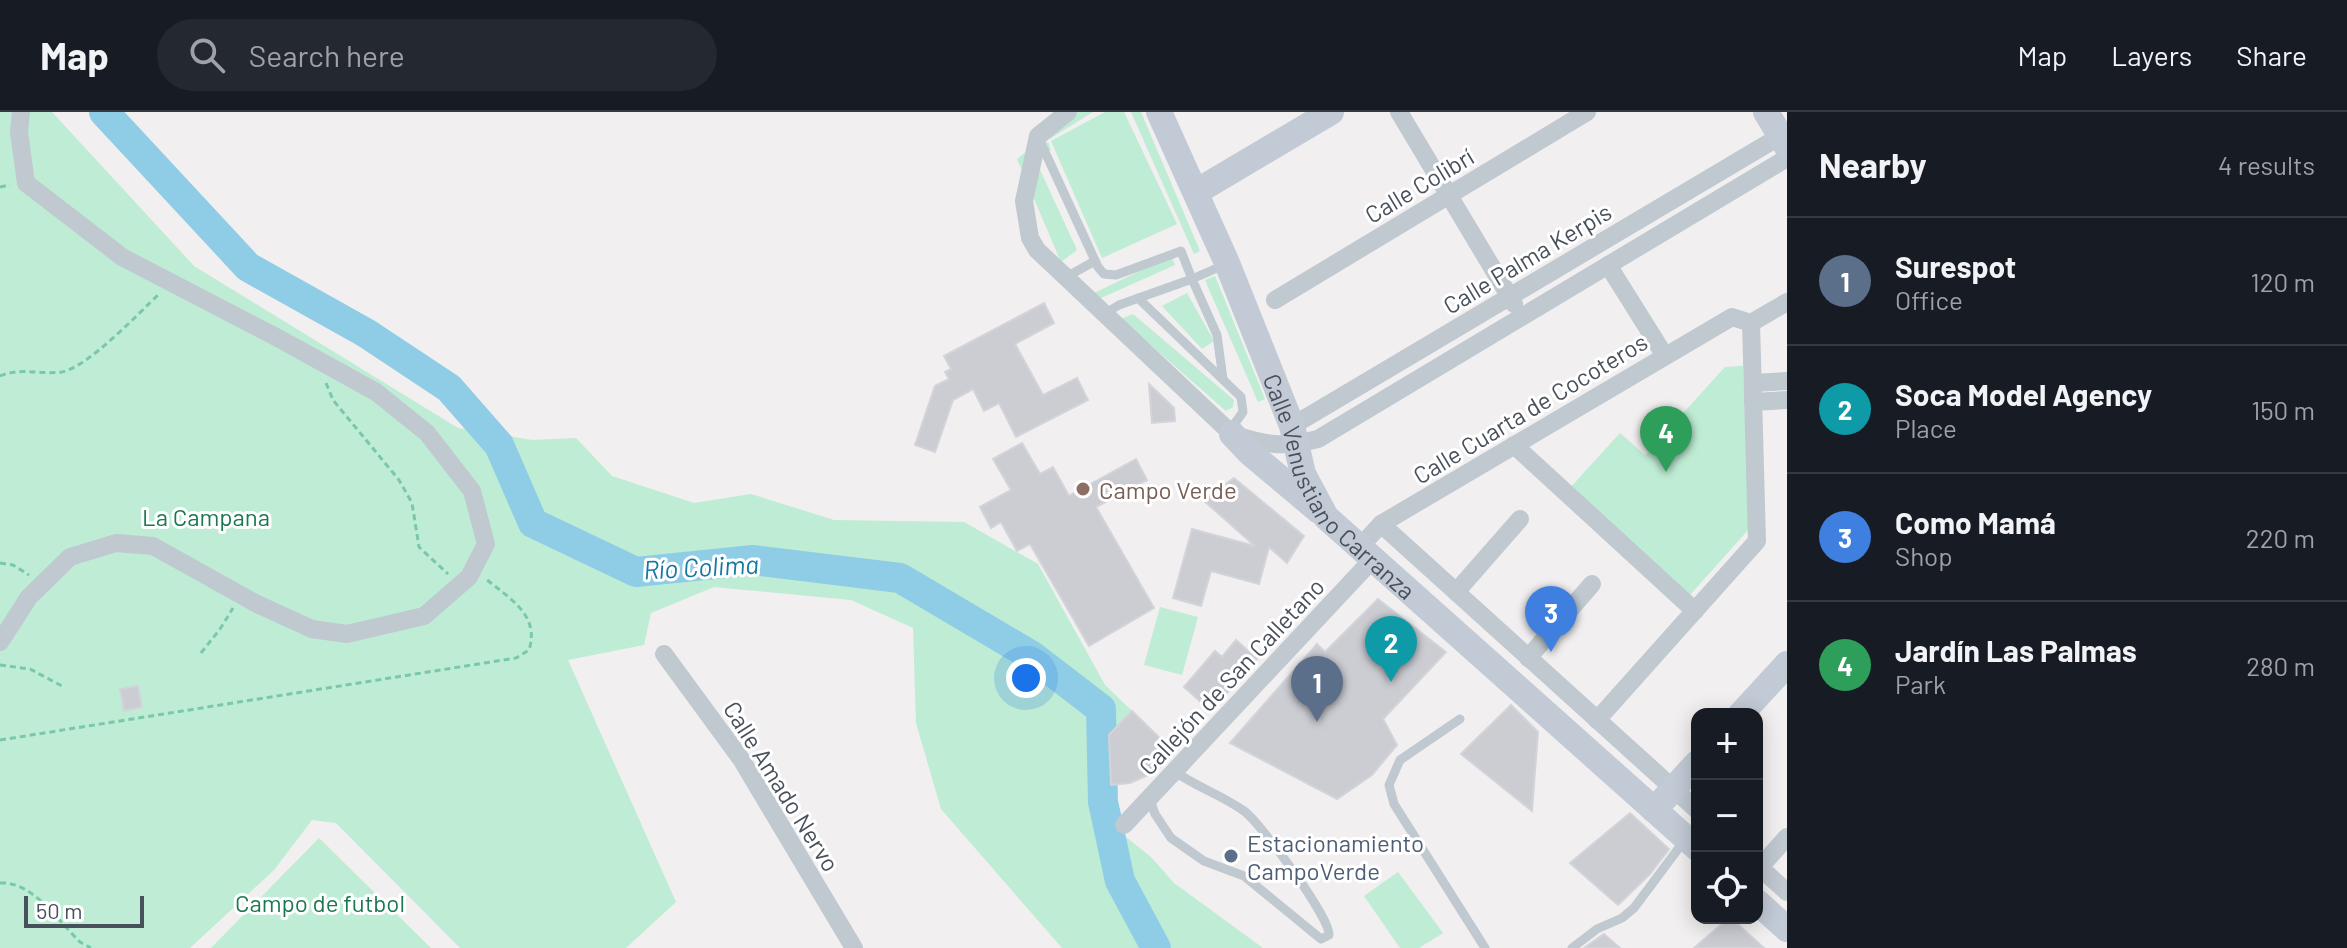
<!DOCTYPE html>
<html lang="en">
<head>
<meta charset="utf-8">
<style>
  body { margin:0; font-family:Barlow,sans-serif; background:#242831; color:#f1f3f6 }
  .controls { position:absolute; right:24px; bottom:24px; display:grid; overflow:hidden; border-radius:16px; box-shadow:0 4px 20px #0003 }
  .controls button { width:72px; height:72px; display:grid; place-items:center; padding:0; border:0; border-bottom:2px solid #363941; background:#171b24; color:#f1f3f6; font:40px sans-serif }
  .scale { position:absolute; left:24px; bottom:20px; width:120px; box-sizing:border-box; padding-left:8px; border:4px solid #48505b; border-top:0; font-size:22px; line-height:28px; white-space:nowrap; color:#48505b; -webkit-text-stroke:6px #fff; paint-order:stroke }
  .you { position:absolute; left:1026px; top:566px; width:28px; height:28px; margin:-20px; border:6px solid #fff; border-radius:50%; background:#1a73e8; box-shadow:0 0 0 12px #1a73e833 }
  .badge { display:grid; place-items:center; width:52px; height:52px; border-radius:50%; background:#0b8043; color:#fff; font-size:26px; font-weight:700 }
  .pin { position:absolute; translate:-50% -66px; filter:drop-shadow(0 2px 4px #0008) }
  .pin::after { content:''; position:absolute; top:42px; width:28px; height:24px; background:inherit; clip-path:polygon(0 0,100% 0,50% 100%) }
  .list { margin:0; padding:0; list-style:none }
  h2 { display:flex; justify-content:space-between; align-items:center; height:104px; margin:0; padding:0 32px; font-size:34px }
  h2 small { font-size:26px; font-weight:400; color:#9ea1a6 }
  .list li { display:grid; grid-template-columns:52px 1fr auto; gap:24px; align-items:center; box-sizing:border-box; height:128px; padding:0 32px; border-top:2px solid #363941 }
  .list b { display:block; font-size:30px; white-space:nowrap }
  .list p { margin:0; font-size:26px; white-space:nowrap; color:#9ea1a6 }
  .list em { font-size:26px; font-style:normal; color:#9ea1a6 }
  .icon { flex:none; width:44px; height:44px; fill:none; stroke:currentColor; stroke-width:2; stroke-linecap:round; stroke-linejoin:round }
  .map { position:relative; flex:none; width:1787px; height:836px; overflow:hidden }
  header { display:flex; align-items:center; gap:48px; box-sizing:border-box; height:112px; padding:0 40px; background:#171b24; border-bottom:2px solid #363941 }
  header strong { font-size:38px }
  nav { display:flex; gap:44px; margin-inline-start:auto; font-size:28px }
  .search { width:560px; height:72px; background:#242831; display:flex; align-items:center; gap:20px; box-sizing:border-box; padding:0 28px; border-radius:44px; color:#9ea1a6; font-size:30px }
  main { display:flex }
  aside { flex:1; background:#171b24 }
  .map>svg:first-child { display:block }
</style>
</head>
<body>
<header>
<strong>Map</strong>
<div class="search"><svg class="icon" aria-label="search" viewBox="0 0 24 24"><circle cx="10" cy="10" r="6"/><path d="M15 15l6 6"/></svg>Search here</div>
<nav><a>Map</a><a>Layers</a><a>Share</a></nav>
</header>
<main>
<div class="map">
<svg width="1787" height="836" viewBox="0 0 1787 836">
  <rect width="100%" height="100%" fill="#f1efef"/>
  <g fill="#bfecd4">
    <path d="M0,0h52l142,154 264,162 74,12 44,-2 36,38 82,27 57,-9 83,26 130,2 74,42 67,121 27,26 -23,24 2,90 40,32 23,26 89,65h-201l-121,-139 -25,-86 -3,-95 -62,-28 -137,-13 -63,26 -7,32 -76,15 108,242 -50,46h-166l-124,-125 -24,-3 -38,50 -84,78h-190z"/>
    <path d="M1077,0h16l-66,41 21,-11 3,8 -16,9 42,91 -16,12 -44,-103z"/>
    <path d="M1105,0h19l53,112 -75,34 -51,-117z"/>
    <path d="M1131,0h10l59,139 -6,3z"/>
    <path d="M1171,144l4,9 -74,33 -7,-5z"/>
    <path d="M1215,164l50,123 -7,3 -53,-122z"/>
    <path d="M1187,181l27,48 -12,8 -40,-43z"/>
    <path d="M1133,202l101,86 -1,7 -7,4 -105,-92z"/>
    <path d="M1743,254l6,163 -60,67 -119,-108 50,-55 25,22 80,-88z"/>
    <path d="M1160,495l38,10 -16,58 -38,-10z"/>
    <path d="M319,726l112,110h-220z"/>
    <path d="M1398,760l45,61 -24,15h-19l-36,-52z"/>
  </g>
  <g fill="none" stroke-linecap="round" stroke-linejoin="round">
    <path stroke="#8fcde7" stroke-width="30" d="M104,0l144,155 118,66 83,55 50,57 34,78 103,49 117,-12 147,18 132,78 69,53 2,93 17,79 36,67"/>
  </g>
  <g fill="#cccdd3" stroke="#d3d4da" stroke-width="2">
    <path d="M1044,191l10,20 -39,21 28,51 34,-17 11,22 -72,37 -17,-34 -15,8 -11,-22 -20,11 -18,52 -20,-7 20,-59 14,-7 -4,-7 6,-3 -7,-13z"/>
    <path d="M1149,272l25,24 1,13 -23,2z"/>
    <path d="M1022,331l18,31 13,-7 16,29 67,-37 11,21 -51,27 58,101 -65,38 -59,-102 -13,7 -16,-29 -10,6 -11,-21 31,-17 -18,-31z"/>
    <path d="M1234,366l70,58 -17,27 -18,-16 -10,37 -48,-13 -10,35 -28,-8 19,-69 63,17 -52,-46z"/>
    <path d="M1378,487l68,53 -63,67 14,26 -25,30 -35,24 -107,-56 87,-99 8,8z"/>
    <path d="M1236,528l21,19 -46,52 -27,-24 31,-36 7,6z"/>
    <path d="M138,574l4,21 -18,4 -4,-22z"/>
    <path d="M1511,593l27,27 -6,79 -71,-57z"/>
    <path d="M1132,599l43,42 -20,19 -25,11 -19,2 -2,-50z"/>
    <path d="M1630,701l39,36 -19,25 -32,31 -48,-42z"/>
    <path d="M1729,806h2l33,30h-70z"/>
    <path d="M1604,822l16,14h-36l17,-12z"/>
  </g>
  <g fill="none" stroke-linecap="round" stroke-linejoin="round">
    <g stroke="#79c8a8" stroke-width="3" stroke-dasharray="6 4" stroke-linecap="butt">
      <path d="M0,75l10,-2"/>
      <path d="M0,264c20,-9 41,-1 62,-4 27,-6 76,-58 97,-78"/>
      <path d="M326,271l7,17 66,80 13,23 7,44 29,27"/>
      <path d="M0,451l13,2 16,10"/>
      <path d="M201,541l19,-24 13,-21"/>
      <path d="M0,553l30,4 32,17"/>
      <path d="M0,628l516,-82 13,-8c11,-35 -19,-51 -43,-71"/>
      <path d="M0,771c33,-2 58,38 80,59l11,6"/>
    </g>
    <g stroke="#c0c8d0" stroke-width="9">
      <path d="M1039,27l59,128 6,7 12,1 65,-24 11,28 -73,26 -15,9"/>
      <path d="M1066,165l29,-16"/>
      <path d="M1138,186l103,99 2,15 -13,18"/>
      <path d="M1223,267l-6,-44 -25,-56 32,-14"/>
      <path d="M1460,607l-60,41 -11,25 5,19 91,144"/>
      <path d="M1149,685l6,17 16,24 33,23 40,15 77,63 8,-4c2,-16 -69,-113 -85,-124 -22,-16 -48,-24 -70,-40"/>
      <path d="M1572,836l25,-19 25,-11 12,-10 50,-67"/>
    </g>
    <g stroke="#c0c8d0" stroke-width="18">
      <path d="M1068,0l-30,24 -14,65 6,37 7,12 195,184c34,11 51,14 86,5l469,-281"/>
      <path d="M1399,0l115,192"/>
      <path d="M1608,153l57,91"/>
      <path d="M1275,188l312,-188"/>
      <path d="M1751,211l36,-21"/>
      <path d="M1753,271l34,-2"/>
      <path d="M1753,290l34,-2"/>
      <path d="M1292,314l495,-294"/>
      <path d="M1514,333l181,166"/>
      <path d="M1381,412l316,286"/>
      <path d="M1360,435l21,-23 351,-207 19,6 6,218 -160,179"/>
      <path d="M1456,480l64,-73"/>
      <path d="M0,530l29,-45 41,-40 46,-14 37,3 104,58 55,25 35,5 77,-18 45,-39 17,-33 -14,-53 -45,-58 -51,-41 -98,-54 -156,-81 -96,-74 -7,-51 2,-20"/>
      <path d="M664,542l77,105 113,189"/>
      <path d="M1528,546l64,-74"/>
      <path d="M1124,713l249,-266"/>
      <path d="M1757,753l30,27"/>
      <path d="M1760,755l27,-30"/>
    </g>
    <g stroke="#c2cad6" stroke-width="26">
      <path id="s1" d="M1159,0l68,151 65,163 11,48 23,43 371,331"/>
      <path d="M1766,0l21,35"/>
      <path d="M1196,80l135,-80"/>
      <path d="M1232,322l18,19 69,58"/>
      <path d="M1741,602l46,-50"/>
      <path d="M1654,698l43,-47"/>
      <path d="M1757,790l30,27"/>
    </g>
  </g>
  <circle fill="#8d6e63" stroke="#fff" stroke-width="3" cx="1083" cy="377" r="8"/>
  <circle fill="#5c6f8a" stroke="#fff" stroke-width="3" cx="1231" cy="744" r="8"/>
  <g text-anchor="middle" dominant-baseline="central" stroke-width="6" stroke-linejoin="round" paint-order="stroke">
    <g font-size="24" fill="#48505b" stroke="#fff">
      <text transform="translate(1419 73) rotate(-31)">Calle Colibrí</text>
      <text transform="translate(1527 146) rotate(-31)">Calle Palma Kerpis</text>
      <text transform="translate(1530 296) rotate(-31)">Calle Cuarta de Cocoteros</text>
      <text stroke="none"><textPath href="#s1" startOffset="420">Calle Venustiano Carranza</textPath></text>
      <text transform="translate(1231 564) rotate(-47)">Callejón de San Calletano</text>
      <text transform="translate(782 674) rotate(58)">Calle Amado Nervo</text>
    </g>
    <g font-size="24" fill="#785e54" stroke="#fff" text-anchor="start">
      <text x="1099" y="377">Campo Verde</text>
    </g>
    <g font-size="24" fill="#1c7852" stroke="#fff">
      <text x="206" y="404">La Campana</text>
      <text x="320" y="790">Campo de futbol</text>
    </g>
    <g font-size="24" fill="#4e5e75" stroke="#fff" text-anchor="start">
      <text x="1247" y="730">Estacionamiento<tspan x="1247" dy="28">CampoVerde</tspan></text>
    </g>
    <g font-size="26" font-style="italic" fill="#1478a1" stroke="#fff">
      <text transform="translate(701 454) rotate(-3)">Río Colima</text>
    </g>
  </g>
</svg>
<div class="controls">
<button>+</button>
<button>−</button>
<button><svg class="icon" aria-label="locate" viewBox="0 0 24 24"><circle cx="12" cy="12" r="6"/><path d="M12 2v4M12 18v4M2 12h4M18 12h4"/></svg></button>
</div>
<div class="scale">50 m</div>
<div class="you"></div>
<div class="pin badge" style="left:1317px;top:610px;background:#5c6f8a">1</div>
<div class="pin badge" style="left:1391px;top:570px;background:#0f9aa8">2</div>
<div class="pin badge" style="left:1551px;top:540px;background:#3f7fe0">3</div>
<div class="pin badge" style="left:1666px;top:360px;background:#2e9e5b">4</div>
</div>
<aside>
<h2>Nearby<small>4 results</small></h2>
<ul class="list">
<li><span class="badge" style="background:#5c6f8a">1</span><div><b>Surespot</b><p>Office</p></div><em>120 m</em></li>
<li><span class="badge" style="background:#0f9aa8">2</span><div><b>Soca Model Agency</b><p>Place</p></div><em>150 m</em></li>
<li><span class="badge" style="background:#3f7fe0">3</span><div><b>Como Mamá</b><p>Shop</p></div><em>220 m</em></li>
<li><span class="badge" style="background:#2e9e5b">4</span><div><b>Jardín Las Palmas</b><p>Park</p></div><em>280 m</em></li>
</ul>
</aside>
</main>
</body>
</html>
